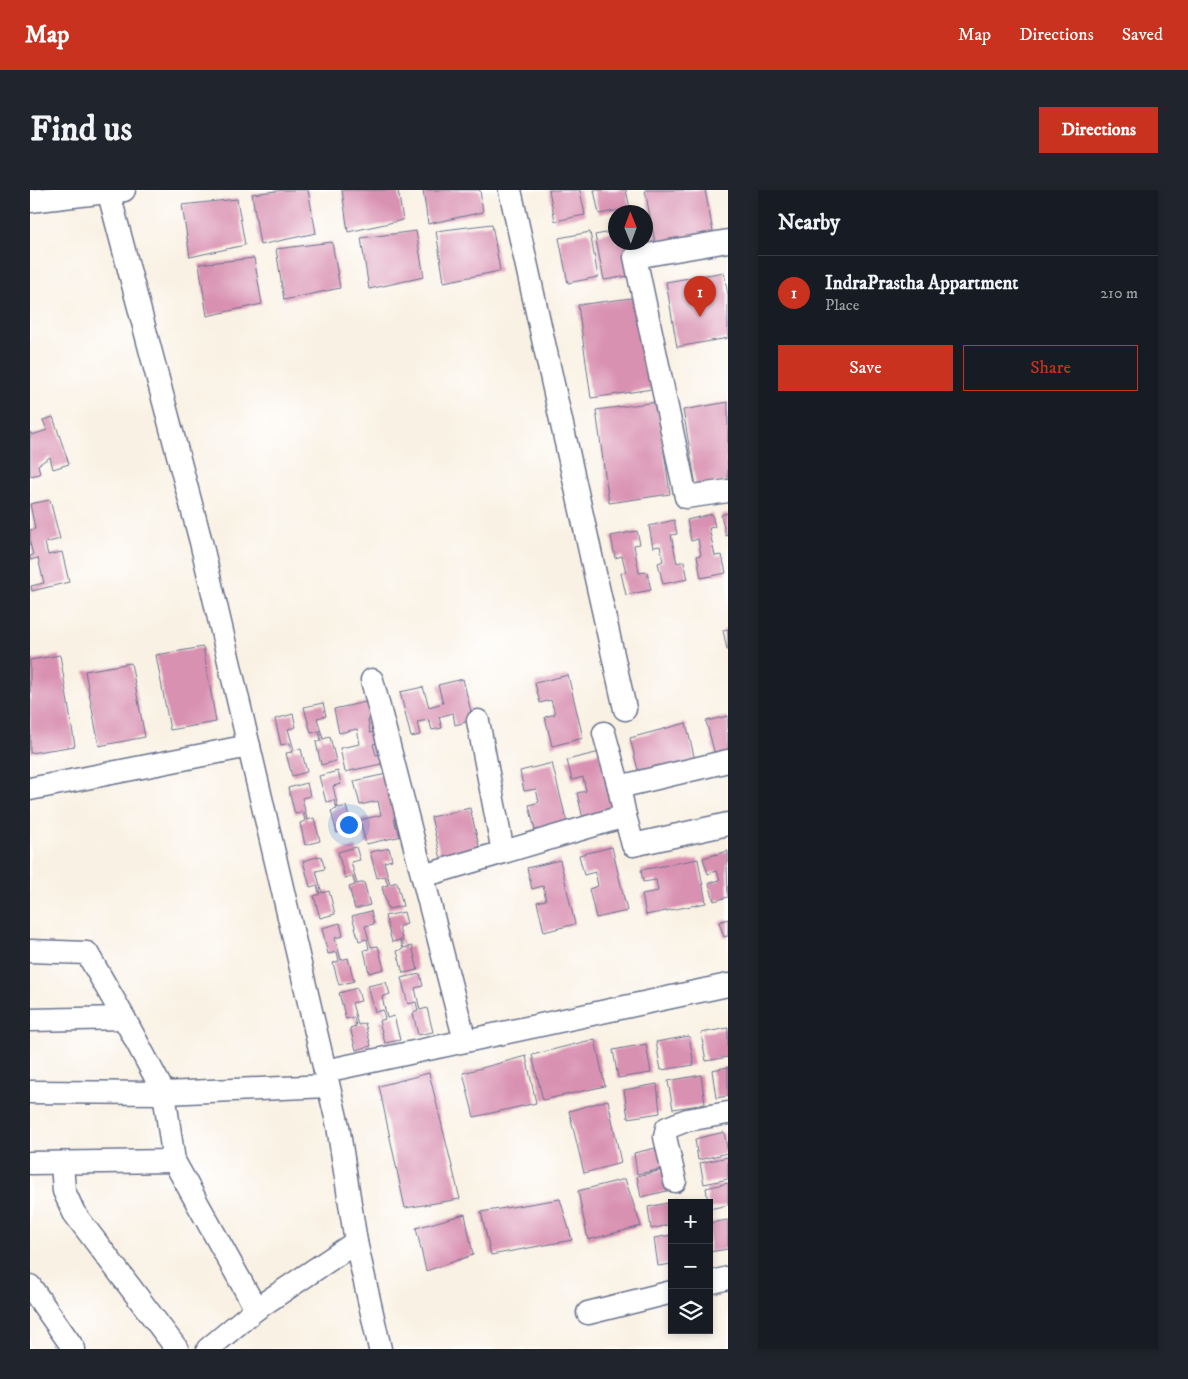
<!DOCTYPE html>
<html lang="en">
<head>
<meta charset="utf-8">
<style>
  body { margin:0; font-family:"IM FELL DW Pica",serif; background:#20242c; color:#f1f3f6 }
  .controls { position:absolute; right:15px; bottom:15px; display:grid; overflow:hidden; border-radius:0px; box-shadow:0 2px 8px #0003 }
  .controls button { width:45px; height:45px; display:grid; place-items:center; padding:0; border:0; border-bottom:1px solid #363941; background:#171b24; color:#f1f3f6; font:25px sans-serif }
  .compass { position:absolute; left:578px; top:15px; width:45px; height:45px; border-radius:50%; background:#171b24; box-shadow:0 2px 8px #0003; rotate:359deg }
  .you { position:absolute; left:318px; top:634px; width:18px; height:18px; margin:-12px; border:4px solid #fff; border-radius:50%; background:#1a73e8; box-shadow:0 0 0 8px #1a73e833 }
  .badge { display:grid; place-items:center; width:32px; height:32px; border-radius:50%; background:#c8321e; color:#fff; font-size:16px; font-weight:700 }
  .pin { position:absolute; translate:-50% -41px; filter:drop-shadow(0 1px 2px #0008) }
  .pin::after { content:''; position:absolute; top:26px; width:18px; height:15px; background:inherit; clip-path:polygon(0 0,100% 0,50% 100%) }
  .list { margin:0; padding:0; list-style:none }
  h2 { display:flex; justify-content:space-between; align-items:center; height:65px; margin:0; padding:0 20px; font-size:21px }
  h2 small { font-size:16px; font-weight:400; color:#9ea1a6 }
  .list li { display:grid; grid-template-columns:32px 1fr auto; gap:15px; align-items:center; box-sizing:border-box; height:75px; padding:0 20px; border-top:1px solid #363941 }
  .list b { display:block; font-size:19px; white-space:nowrap }
  .list p { margin:0; font-size:16px; white-space:nowrap; color:#9ea1a6 }
  .list em { font-size:16px; font-style:normal; color:#9ea1a6 }
  .actions { display:flex; gap:10px; padding:15px 20px }
  .actions a { flex:1; padding:11px 0; border:1px solid #c8321e; border-radius:0px; text-align:center; font-size:18px; color:#c8321e }
  .actions .main { background:#c8321e; color:#fff }
  .icon { flex:none; width:28px; height:28px; fill:none; stroke:currentColor; stroke-width:2; stroke-linecap:round; stroke-linejoin:round }
  .map { position:relative; flex:none; width:698px; height:1159px; overflow:hidden; border-radius:0px }
  header { display:flex; align-items:center; gap:30px; box-sizing:border-box; height:70px; padding:0 25px; background:#c8321e; color:#fff }
  header strong { font-size:24px }
  nav { display:flex; gap:28px; margin-inline-start:auto; font-size:18px }
  .intro { display:flex; align-items:center; justify-content:space-between; box-sizing:border-box; height:120px; padding:0 30px }
  h1 { margin:0; font-size:35px }
  .button { padding:12px 22px; border-radius:0px; background:#c8321e; color:#fff; font-size:18px; font-weight:700 }
  main { display:flex; gap:30px; padding:0 30px }
  aside { flex:1; background:#171b24; border-radius:0px; box-shadow:0 2px 8px #0003 }
  .map>svg:first-child { display:block }
</style>
</head>
<body>
<header>
<strong>Map</strong>
<nav><a>Map</a><a>Directions</a><a>Saved</a></nav>
</header>
<div class="intro"><h1>Find us</h1><a class="button">Directions</a></div>
<main>
<div class="map">
<svg width="698" height="1159" viewBox="0 0 698 1159">
  <rect width="100%" height="100%" fill="#fff"/>
  <filter id="ink" filterUnits="userSpaceOnUse"><feTurbulence type="fractalNoise" baseFrequency=".02" numOctaves="2"/><feDisplacementMap in="SourceGraphic" scale="10" xChannelSelector="R" yChannelSelector="G"/><feConvolveMatrix kernelMatrix="1 2 1 2 8 2 1 2 1" color-interpolation-filters="sRGB"/></filter>
  <filter id="wash" filterUnits="userSpaceOnUse"><feTurbulence type="fractalNoise" baseFrequency=".0096" numOctaves="4" result="noise"/><feDisplacementMap in="SourceGraphic" scale="20" xChannelSelector="R" yChannelSelector="G"/><feGaussianBlur stdDeviation="1.12" result="paint"/><feColorMatrix in="noise" values="0 0 0 0 0 0 0 0 0 0 0 0 0 0 0 0 0 1.4 0 .05"/><feComposite in="paint" operator="in"/></filter>
  <g filter="url(#wash)">
    <rect width="100%" height="100%" fill="#f9f1e3"/>
    <g id="blocks">
      <g fill="#d991b1">
        <path d="M254,0h24l8,43 -56,12 -8,-51z"/>
        <path d="M312,0h56l5,30 -55,12z"/>
        <path d="M393,0h57l3,22 -55,12z"/>
        <path d="M519,0h31l5,25 -30,6z"/>
        <path d="M564,0h32l4,18 -31,6z"/>
        <path d="M615,0h60l9,47 -58,11z"/>
        <path d="M207,9l8,46 -55,12 -8,-52z"/>
        <path d="M462,34l8,47 -56,11 -8,-51z"/>
        <path d="M386,41l8,46 -55,12 -8,-51z"/>
        <path d="M586,41v11h12l6,33 -30,5 -9,-45z"/>
        <path d="M560,42l8,45 -30,6 -9,-45z"/>
        <path d="M302,52l8,46 -56,12 -8,-51z"/>
        <path d="M224,68l8,46 -55,12 -8,-52z"/>
        <path d="M694,82l4,23v43l-51,9 -11,-65z"/>
        <path d="M609,107l13,92 -61,9 -13,-93z"/>
        <path d="M627,212l13,92 -61,9 -13,-93z"/>
        <path d="M698,212v79l-32,5 -13,-76z"/>
        <path d="M23,227l16,47 -16,5 -3,-12 -12,8 2,9 -10,2v-44l2,3 15,-5 -4,-10z"/>
        <path d="M20,310l10,39 -15,4 3,12 14,-3 7,30 -37,9 -1,-5 13,-3 -6,-25 -8,2v-4l3,-1 -3,-12v-13l5,-1 -5,-25z"/>
        <path d="M698,323v22l-2,1 -5,-21z"/>
        <path d="M682,324l3,13 -6,1 6,28 7,-1 4,18 -25,5 -4,-22 4,-1 -3,-16 -7,2 -4,-21z"/>
        <path d="M644,330l3,14 -6,1 6,28 7,-2 4,18 -25,5 -5,-21 5,-2 -3,-15 -7,1 -4,-21z"/>
        <path d="M607,341l3,13 -6,1 5,28 8,-1 4,18 -25,5 -5,-22 5,-1 -4,-16 -7,2 -4,-22z"/>
        <path d="M698,439v21h-1l-4,-20z"/>
        <path d="M173,457l13,75 -46,8 -14,-75z"/>
        <path d="M30,465l15,91 -45,7v-93z"/>
        <path d="M101,473l14,74 -46,9 -14,-75z"/>
        <path d="M538,485l15,63 -31,8 -7,-29 10,-3 -4,-14 -11,3 -5,-20z"/>
        <path d="M433,489l10,41 -18,5 -2,-12 -14,4 3,11 -10,2 -3,-10 -12,2 3,13 -9,2 -11,-45 23,-5 6,20 14,-4 -5,-18z"/>
        <path d="M345,510l4,18 -11,2 2,13 12,-2 2,10 -11,3 3,11 12,-2 2,9 -45,10 -5,-24 20,-4 -3,-15 -18,4 -5,-24z"/>
        <path d="M293,513l3,13 -9,2 6,21 7,-2 6,24 -15,4 -5,-23 5,-1 -2,-10 -8,2 -7,-26z"/>
        <path d="M263,524l3,13 -8,2 6,21 7,-1 6,23 -15,4 -6,-23 6,-1 -2,-9 -9,2 -6,-26z"/>
        <path d="M698,526v43l-11,3 -11,-41z"/>
        <path d="M656,533l10,41 -56,14 -10,-40z"/>
        <path d="M570,562l15,64 -31,7 -7,-30 9,-2 -3,-14 -11,3 -5,-20z"/>
        <path d="M522,573l16,64 -32,7 -7,-29 10,-3 -3,-13 -12,2 -4,-20z"/>
        <path d="M308,581l3,13 -8,2 5,22 8,-2 6,23 -15,4 -6,-22 6,-2 -3,-9 -8,2 -7,-26z"/>
        <path d="M366,582l4,18 -12,2 3,13 11,-2 3,10 -11,3 2,11 13,-2 2,9 -45,10 -6,-24 21,-5 -3,-14 -18,4 -6,-24z"/>
        <path d="M277,593l3,13 -8,2 5,22 7,-2 6,23 -15,4 -5,-22 5,-2 -2,-9 -8,2 -7,-26z"/>
        <path d="M440,618l11,46 -39,9 -11,-46z"/>
        <path d="M326,657l4,13 -9,2 6,22 7,-2 6,23 -15,4 -6,-22 6,-2 -2,-9 -8,2 -7,-26z"/>
        <path d="M582,657l15,64 -31,7 -7,-29 9,-3 -3,-14 -11,3 -5,-20z"/>
        <path d="M359,658l3,12 -8,2 6,22 7,-2 6,24 -15,3 -6,-22 6,-2 -3,-9 -8,2 -7,-26z"/>
        <path d="M698,661v11h-1l1,35 -14,4 -5,-18 11,-3 -3,-9 -9,3 -5,-16z"/>
        <path d="M291,666l4,13 -9,2 6,22 7,-2 6,23 -15,4 -6,-22 6,-2 -3,-9 -7,2 -7,-26z"/>
        <path d="M668,669l8,44 -60,12 -4,-21 16,-3 -2,-11 -13,2 -2,-12z"/>
        <path d="M530,670l15,64 -31,8 -7,-30 9,-2 -3,-14 -11,3 -5,-21z"/>
        <path d="M341,721l3,13 -9,2 6,21 7,-1 6,23 -15,4 -5,-23 5,-1 -2,-10 -8,2 -7,-25z"/>
        <path d="M374,722l3,12 -8,2 5,22 8,-2 6,24 -15,3 -6,-22 6,-2 -3,-9 -8,2 -7,-26z"/>
        <path d="M698,729v17l-4,1 -5,-15z"/>
        <path d="M310,733l3,13 -8,2 6,22 7,-2 6,23 -15,4 -6,-22 6,-2 -2,-9 -9,2 -6,-26z"/>
        <path d="M390,784l3,12 -8,2 5,22 7,-2 6,24 -15,3 -5,-22 5,-2 -2,-9 -8,2 -7,-26z"/>
        <path d="M356,792l4,12 -8,3 5,21 7,-2 6,24 -15,3 -6,-22 6,-2 -2,-9 -8,2 -7,-26z"/>
        <path d="M327,798l4,13 -9,2 6,22 7,-2 6,23 -15,4 -6,-22 6,-2 -2,-9 -8,2 -7,-26z"/>
        <path d="M698,838v29l-22,4 -5,-28z"/>
        <path d="M659,846l5,29 -33,5 -5,-28z"/>
        <path d="M565,849l10,47 -62,14 -11,-45z"/>
        <path d="M616,854l5,29 -33,5 -5,-28z"/>
        <path d="M496,866l10,47 -62,14 -11,-44z"/>
        <path d="M698,877v29l-12,2 -4,-28z"/>
        <path d="M399,883l31,126 -55,9 -26,-122z"/>
        <path d="M671,885l4,29 -32,5 -5,-28z"/>
        <path d="M627,894l3,29 -32,5 -4,-28z"/>
        <path d="M578,910l13,63 -37,10 -15,-62z"/>
        <path d="M694,942l4,21 -30,7 -3,-21z"/>
        <path d="M634,956l4,22 -31,6 -3,-21z"/>
        <path d="M698,967v22l-24,5 -4,-21z"/>
        <path d="M637,979l4,21 -30,7 -4,-21z"/>
        <path d="M595,989l16,47 -53,14 -10,-49z"/>
        <path d="M698,993v22l-19,4 -3,-21z"/>
        <path d="M530,1009l12,41 -81,15 -10,-43z"/>
        <path d="M647,1011l1,2h-6v21l-21,5 -3,-22z"/>
        <path d="M435,1024l8,41 -47,16 -10,-43z"/>
        <path d="M698,1030v29l-19,3v-29z"/>
        <path d="M642,1045v29l-14,2 -4,-28z"/>
      </g>
    </g>
  </g>
  <g filter="url(#ink)">
    <use href="#blocks" fill-opacity="0" stroke="#69738d" stroke-width="1"/>
    <g fill="none" stroke-linecap="round" stroke-linejoin="round">
      <defs>
        <g id="minor">
          <path d="M78,0l93,352 137,584 18,116 24,107"/>
          <path d="M480,0l115,519"/>
          <path d="M0,11l94,-11"/>
          <path d="M698,51l-93,16 51,240 42,-6"/>
          <path d="M342,490l93,361"/>
          <path d="M448,531l25,131"/>
          <path d="M574,543l15,54"/>
          <path d="M0,599l219,-43"/>
          <path d="M595,626l8,29 95,-21"/>
          <path d="M393,686l202,-60 -6,-29 109,-26"/>
          <path d="M0,761l57,2 37,65"/>
          <path d="M0,830l94,-2 40,75 10,68 82,148 -48,40"/>
          <path d="M295,881l403,-86"/>
          <path d="M0,902l134,1 164,-7"/>
          <path d="M0,973l144,-2"/>
          <path d="M32,973l2,28 10,22 103,136"/>
          <path d="M645,991l-10,-44 2,-9 20,-8 41,-7"/>
          <path d="M679,1093l19,-5"/>
          <path d="M0,1096l44,63"/>
          <path d="M226,1119l100,-67"/>
          <path d="M558,1123l84,-21"/>
        </g>
      </defs>
      <use href="#minor" stroke="#69738d" stroke-width="25"/>
      <use href="#minor" stroke="#fff" stroke-width="22"/>
    </g>
  </g>
</svg>
<div class="controls">
<button>+</button>
<button>−</button>
<button><svg class="icon" aria-label="layers" viewBox="0 0 24 24"><path d="M12 4l9 5-9 5-9-5zM3 14l9 5 9-5"/></svg></button>
</div>
<svg class="compass" viewBox="-18 -18 36 36"><path d="M0-13l5 13h-10z" fill="#e53935"/><path d="M0 13l5-13h-10z" fill="#9ea1a6"/></svg>
<div class="you"></div>
<div class="pin badge" style="left:670px;top:127px">1</div>
</div>
<aside>
<h2>Nearby<small></small></h2>
<ul class="list">
<li><span class="badge">1</span><div><b>IndraPrastha Appartment</b><p>Place</p></div><em>210 m</em></li>
</ul>
<div class="actions"><a class="main">Save</a><a>Share</a></div>
</aside>
</main>
</body>
</html>
